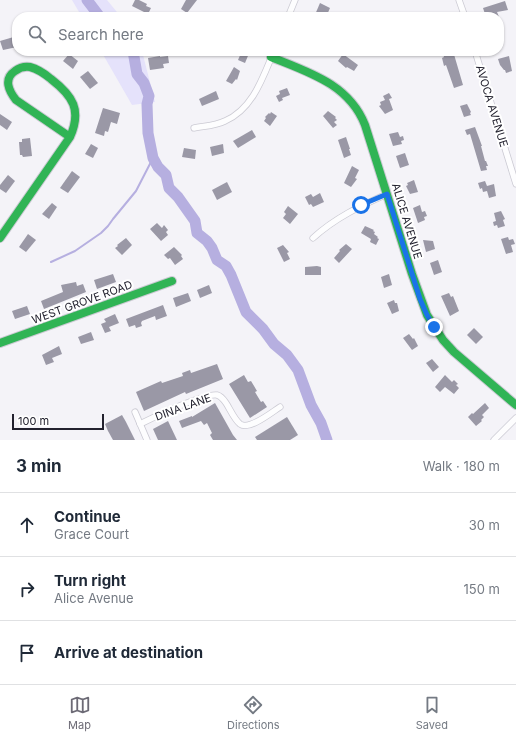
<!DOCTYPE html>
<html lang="en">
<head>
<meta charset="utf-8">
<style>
  body { margin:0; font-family:Inter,sans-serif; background:#f2f2f3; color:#1f2937 }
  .scale { position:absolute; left:12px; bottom:10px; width:92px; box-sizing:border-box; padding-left:4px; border:2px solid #22212e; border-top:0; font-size:11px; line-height:14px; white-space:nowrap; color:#22212e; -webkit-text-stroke:3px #fff; paint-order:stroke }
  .stop { position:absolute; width:12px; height:12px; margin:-9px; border:3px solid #1a73e8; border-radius:50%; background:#fff }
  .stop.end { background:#1a73e8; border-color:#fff; box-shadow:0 1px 4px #0008 }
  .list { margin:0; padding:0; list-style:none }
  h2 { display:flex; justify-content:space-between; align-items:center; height:52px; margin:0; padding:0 16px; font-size:17px }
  h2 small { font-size:13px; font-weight:400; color:#747a83 }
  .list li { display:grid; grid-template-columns:26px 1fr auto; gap:12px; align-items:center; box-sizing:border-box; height:64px; padding:0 16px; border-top:1px solid #e0e1e3 }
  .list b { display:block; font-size:15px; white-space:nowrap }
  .list p { margin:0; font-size:13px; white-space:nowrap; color:#747a83 }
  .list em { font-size:13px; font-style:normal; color:#747a83 }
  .icon { flex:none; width:22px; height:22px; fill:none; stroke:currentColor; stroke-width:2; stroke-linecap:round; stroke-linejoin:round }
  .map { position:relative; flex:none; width:516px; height:440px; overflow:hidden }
  .search { position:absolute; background:#fff; box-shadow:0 1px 3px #0004; left:12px; right:12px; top:12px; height:44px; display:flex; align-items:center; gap:10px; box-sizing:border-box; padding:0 14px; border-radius:16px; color:#747a83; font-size:15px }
  .sheet { height:244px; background:#fff }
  nav { display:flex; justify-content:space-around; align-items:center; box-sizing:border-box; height:56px; border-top:1px solid #e0e1e3; background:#fff; font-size:11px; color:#747a83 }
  nav a { display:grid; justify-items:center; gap:2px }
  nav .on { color:#6c6a75 }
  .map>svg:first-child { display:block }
</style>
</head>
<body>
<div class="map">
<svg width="516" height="440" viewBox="0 0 516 440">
  <rect width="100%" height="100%" fill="#f4f3f8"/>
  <g fill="#e5e2fb">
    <path d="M72,0h35l14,17h-39z"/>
    <path d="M101,51h41l13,51 -23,3z"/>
  </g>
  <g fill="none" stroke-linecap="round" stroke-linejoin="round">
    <path stroke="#b6afe0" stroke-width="2" d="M51,262l24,-11 26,-18 7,-7 5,-7 23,-28 17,-33"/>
    <g stroke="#b6afe0" stroke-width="11">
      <path d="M87,0l13,17"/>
      <path d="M133,51l4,23 7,9 5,13 -2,8 1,29 5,25 5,9 8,8 3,13 9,9 17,24 2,12 10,8 5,7 5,12 9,6 5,9 15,37 17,17 11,15 13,11 11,15 13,35 10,18 6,17"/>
    </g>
  </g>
  <g fill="#9a98a6">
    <path d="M135,0h4l8,4 -1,2 5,2 -3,6 -16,-8z"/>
    <path d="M186,0h11l-10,13 -6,-4z"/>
    <path d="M505,1l3,9 -11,2 2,5h-13l-3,-9z"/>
    <path d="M320,3l10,5 -4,9h-12z"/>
    <path d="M17,36v11l-14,3 -3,-9z"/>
    <path d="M242,51h8l-5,12 -7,-3z"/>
    <path d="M442,51h11l10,34 -9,3 -8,-23 -2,1 -2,-8 2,-1z"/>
    <path d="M69,54l9,7 -5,8 -10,-8z"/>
    <path d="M343,54l15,11 -4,6 -7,-4 -1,1 -8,-7z"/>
    <path d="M160,56v1l8,-1 1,7 -6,1 1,4 -14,2 -2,-12z"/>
    <path d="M509,56l3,15 -6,2 -1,-3h-1l-4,-5 -2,-6z"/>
    <path d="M234,67l6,4 -3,9 -1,-1 -4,5 -6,-3z"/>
    <path d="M88,71l10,12 -8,6 -10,-12z"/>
    <path d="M287,88l3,7 -8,3 1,2 -4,2 -3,-6 4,-2 -1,-3z"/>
    <path d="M216,91l3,8 -17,7 -3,-7z"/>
    <path d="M389,93l3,5 -3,1 4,11 -8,4 -6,-8 2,-1 -1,-3 5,-2 -2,-4z"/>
    <path d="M467,104l4,8 -1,1 1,2 -7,2 -4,-11z"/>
    <path d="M103,108l17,5 -3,11 -6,-2 -3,10 -3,-1 -1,5 -9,-3z"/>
    <path d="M328,111l8,6 -1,1 2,2 -3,2 3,3 -4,3 -10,-12z"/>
    <path d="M271,112l6,4 -7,10 -6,-5 2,-3 -1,-1 4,-4 1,1z"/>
    <path d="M0,114l12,8 -5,8 -7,-5z"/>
    <path d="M475,127l7,19h-1l4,15h1l2,5h-2l1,4 -6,1 -11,-37 -3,1 -2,-5z"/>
    <path d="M252,130l4,7 -18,11 -5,-7z"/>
    <path d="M398,132l2,5 3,-1 1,4 -3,1 1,3 -9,2 -4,-12z"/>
    <path d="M346,137l4,12h-1l2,6 -7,3 -6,-18z"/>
    <path d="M30,138l2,18 -9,1 -1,-2h-2l-1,-13h3v-3z"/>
    <path d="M91,144l7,4 -5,10 -8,-4z"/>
    <path d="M223,144l1,9 -12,3 -2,-9z"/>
    <path d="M184,148l12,2 -1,9 -13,-2z"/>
    <path d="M405,153l4,12 -9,3 -4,-12z"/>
    <path d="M352,166l7,4 -4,8 2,1 -6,8 -7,-4z"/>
    <path d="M72,171l8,6 -12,16 -8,-5z"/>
    <path d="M8,175l7,6 -9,12 -6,-4v-4z"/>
    <path d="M414,180l4,12 -8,2 -4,-8 2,-1 -1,-2z"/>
    <path d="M485,181l2,5 7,-2 2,12 -7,2 -2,-7 -4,1 -1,-4 -2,1 -2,-6z"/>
    <path d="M227,182l5,10 -15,8 -5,-10z"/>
    <path d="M320,193l4,9 -11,5 -2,-3 -2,1 -4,-8 6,-3 2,3z"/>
    <path d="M52,203l5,4 -8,12 -7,-5z"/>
    <path d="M420,205l2,7 3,-1 2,5 -3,1 1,3 -7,3 -5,-15z"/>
    <path d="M288,206l10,8 -8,10 -7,-6 3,-4 -2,-2z"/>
    <path d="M501,211l4,8 -2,1 2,6 -7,2 -1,-3 -3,1 -1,-4 3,-1 -2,-8z"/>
    <path d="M157,223l5,5 2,-3 4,5 -2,2 2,3 -7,6 -11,-12z"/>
    <path d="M365,226l9,4 -1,1 2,1 -1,2 4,3 -1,1 2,1 -3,6 -6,-3 1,-3 -10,-6z"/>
    <path d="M28,234l8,6 -10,12 -7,-5z"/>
    <path d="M508,237l1,3 4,-1 2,5 -4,1 2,7 -7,2 -5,-15z"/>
    <path d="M126,238l6,7 -10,10 -7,-7 3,-2 -1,-1z"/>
    <path d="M423,240l10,1 2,8 -9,3z"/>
    <path d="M346,244l6,5 -13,14 -5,-5 6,-7 -1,-1z"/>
    <path d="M283,245l6,7 -2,1 3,6 -6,3 -7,-14z"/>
    <path d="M174,247l8,8 -1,1 2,3 -8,6 -5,-7 -2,1 -4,-4z"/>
    <path d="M438,260l4,12 -8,3 -4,-12z"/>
    <path d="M317,266l4,1v8h-16v-8z"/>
    <path d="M113,274l3,8 -19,7 -3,-9z"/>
    <path d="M389,274l3,11 -8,3 -3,-11z"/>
    <path d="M76,282l1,4 6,-2 3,8 -42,17 -3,-8 22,-9 -2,-7z"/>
    <path d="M209,285l3,8 -12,5 -3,-8z"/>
    <path d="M188,293l3,8 -15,6 -3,-9z"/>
    <path d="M449,293l2,4 2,-1 6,15 -9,5 -9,-20z"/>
    <path d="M394,300l1,3h2l2,8 -7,3 -5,-11z"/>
    <path d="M163,305l4,11 -11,4 -1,-4 -13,5 -1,2 1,3 -6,2 -1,-3 -6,2 -3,-8z"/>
    <path d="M27,306l3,8 -15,5 -3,-8z"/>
    <path d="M115,314l4,9 -10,4 2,4 -6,2 -4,-9 5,-2 -2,-3z"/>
    <path d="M474,328l9,9 -7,7 -9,-9z"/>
    <path d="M91,332l3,8 -13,4 -3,-7z"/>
    <path d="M409,334l4,5 1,-1 4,8 -6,4 -9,-12z"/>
    <path d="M59,346l3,8 -10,4 2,4 -8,3 -4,-10z"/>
    <path d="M432,359l7,8 -6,5 -7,-9z"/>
    <path d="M217,364l6,15 -37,15 -1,-2 -41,19 -8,-19 25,-11 1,2 21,-7 -1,-3 8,-3 1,3z"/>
    <path d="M244,375l4,7 3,-1 6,10 -2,1 6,10 2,-1 4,6 -17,11 -21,-34z"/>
    <path d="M445,375l7,7 2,-2 4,4 -2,1 3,3 -5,6 -9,-7 -5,5 -5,-5z"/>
    <path d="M215,403l18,32 4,5h-24l-3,-5 2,-2 -5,-10 -3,2 -3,-4 -19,7 -3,-7 13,-5v1z"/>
    <path d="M485,403l4,5 -7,7 2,2 -3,3 1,1 -6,5 -8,-9 4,-4 1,1z"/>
    <path d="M122,415l4,7 9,18h-22l-5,-9 -3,-7z"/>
    <path d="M287,417l11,18 -8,5h-33l-2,-3z"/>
    <path d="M168,421l9,19h-19l-5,-11z"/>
  </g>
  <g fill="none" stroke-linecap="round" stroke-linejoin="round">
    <defs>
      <g id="street">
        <path d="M459,0l6,17"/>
        <path d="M288,17l7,-17"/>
        <path d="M475,51l41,133"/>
        <path d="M194,128c10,-2 21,-2 31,-7 28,-12 38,-44 49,-70"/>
        <path d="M313,238c22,-20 47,-32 74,-44"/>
        <path d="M135,412l12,28"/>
        <path d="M140,424c14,-7 64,-31 77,-29 4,1 7,5 9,8 4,6 8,16 14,21 9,7 32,-12 40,-17"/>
        <path d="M494,440l22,-22"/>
      </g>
      <g id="fast">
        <path d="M271,57c37,15 78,27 94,68l47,149 15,41 16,25 11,12 62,53"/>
        <path d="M0,238l70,-101c12,-27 3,-41 -19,-58 -6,-5 -13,-10 -21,-12 -6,-1 -11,1 -15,4 -12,8 -6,20 1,29l54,37"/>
        <path d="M0,343l172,-62"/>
      </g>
    </defs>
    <use href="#street" stroke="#cbcad3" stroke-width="7"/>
    <use href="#fast" stroke="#cbcad3" stroke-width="10"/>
    <use href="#street" stroke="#fdfdfe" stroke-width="5.5"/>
    <use href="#fast" stroke="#30b455" stroke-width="8"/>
  </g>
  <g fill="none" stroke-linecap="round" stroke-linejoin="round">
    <path stroke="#1a73e8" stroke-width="5" d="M361,205l26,-11 33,105 7,16 7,12"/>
  </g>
  <g text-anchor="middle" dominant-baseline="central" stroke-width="4" stroke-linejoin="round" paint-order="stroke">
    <g font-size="11" fill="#22212e" stroke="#fff">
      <text transform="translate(492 106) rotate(73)">AVOCA AVENUE</text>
      <text transform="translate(407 221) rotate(73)">ALICE AVENUE</text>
      <text transform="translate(82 302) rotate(-20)">WEST GROVE ROAD</text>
      <text transform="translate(183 407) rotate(-20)">DINA LANE</text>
    </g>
  </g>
</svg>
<div class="scale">100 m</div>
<div class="stop" style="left:361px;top:205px"></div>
<div class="stop end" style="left:434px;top:327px"></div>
<div class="search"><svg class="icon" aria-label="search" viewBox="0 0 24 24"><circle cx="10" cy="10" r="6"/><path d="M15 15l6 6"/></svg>Search here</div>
</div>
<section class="sheet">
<h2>3 min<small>Walk · 180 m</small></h2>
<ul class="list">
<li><svg class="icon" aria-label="ahead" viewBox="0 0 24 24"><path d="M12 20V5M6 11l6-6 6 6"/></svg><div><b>Continue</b><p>Grace Court</p></div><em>30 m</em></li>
<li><svg class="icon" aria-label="right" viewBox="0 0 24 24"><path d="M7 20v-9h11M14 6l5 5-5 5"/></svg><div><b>Turn right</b><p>Alice Avenue</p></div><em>150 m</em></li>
<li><svg class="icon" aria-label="arrive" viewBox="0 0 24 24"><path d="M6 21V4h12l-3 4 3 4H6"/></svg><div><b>Arrive at destination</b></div></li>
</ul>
</section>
<nav>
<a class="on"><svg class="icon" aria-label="map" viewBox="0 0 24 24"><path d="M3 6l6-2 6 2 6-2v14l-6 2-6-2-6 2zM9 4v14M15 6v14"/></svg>Map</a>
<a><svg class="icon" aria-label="directions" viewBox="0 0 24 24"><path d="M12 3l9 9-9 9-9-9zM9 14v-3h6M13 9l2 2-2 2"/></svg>Directions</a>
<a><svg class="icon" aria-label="saved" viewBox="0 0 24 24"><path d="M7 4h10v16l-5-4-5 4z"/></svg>Saved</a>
</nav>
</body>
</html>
